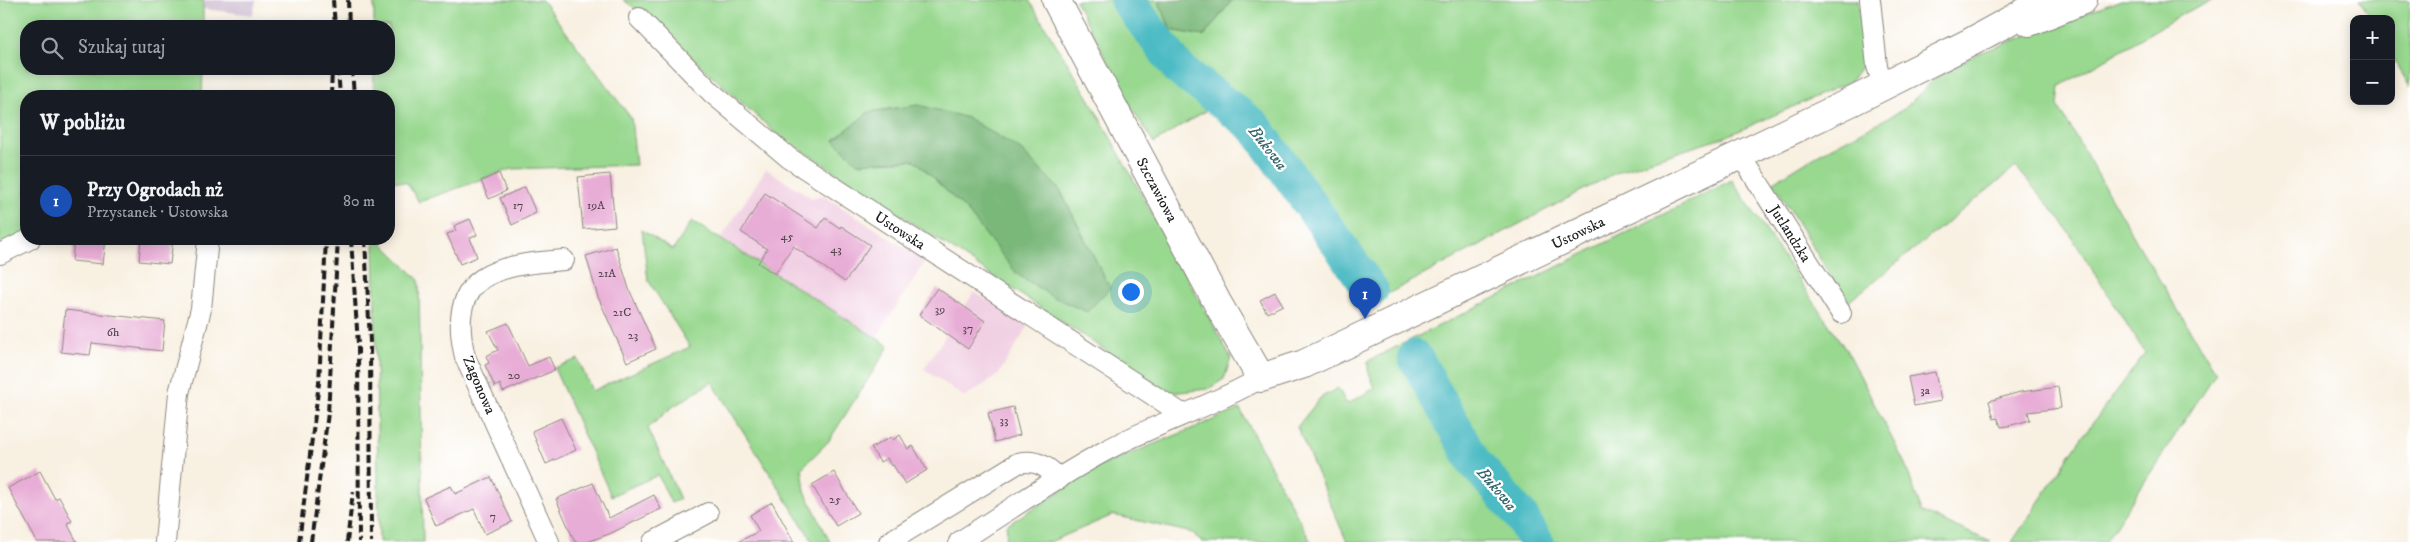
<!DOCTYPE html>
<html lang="pl">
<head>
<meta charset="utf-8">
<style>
  body { margin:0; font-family:"IM FELL DW Pica",serif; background:#242831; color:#f1f3f6 }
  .controls { position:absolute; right:15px; top:15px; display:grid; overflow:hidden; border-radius:10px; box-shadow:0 2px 12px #0003 }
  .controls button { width:45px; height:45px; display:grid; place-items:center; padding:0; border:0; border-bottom:1px solid #363941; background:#171b24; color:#f1f3f6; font:25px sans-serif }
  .you { position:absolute; left:1130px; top:291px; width:18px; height:18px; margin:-12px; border:4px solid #fff; border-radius:50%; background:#1a73e8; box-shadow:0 0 0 8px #1a73e833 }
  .badge { display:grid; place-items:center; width:32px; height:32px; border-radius:50%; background:#7c3aed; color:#fff; font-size:16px; font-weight:700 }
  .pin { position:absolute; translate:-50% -41px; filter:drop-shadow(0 1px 2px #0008) }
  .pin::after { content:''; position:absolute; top:26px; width:18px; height:15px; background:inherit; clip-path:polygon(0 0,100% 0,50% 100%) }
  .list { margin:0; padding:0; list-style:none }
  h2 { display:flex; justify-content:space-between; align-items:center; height:65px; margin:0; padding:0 20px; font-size:21px }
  h2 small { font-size:16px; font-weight:400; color:#9ea1a6 }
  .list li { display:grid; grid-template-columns:32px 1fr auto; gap:15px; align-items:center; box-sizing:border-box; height:90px; padding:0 20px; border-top:1px solid #363941 }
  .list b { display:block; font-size:19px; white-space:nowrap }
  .list p { margin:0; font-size:16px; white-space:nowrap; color:#9ea1a6 }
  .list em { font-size:16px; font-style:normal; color:#9ea1a6 }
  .icon { flex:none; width:28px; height:28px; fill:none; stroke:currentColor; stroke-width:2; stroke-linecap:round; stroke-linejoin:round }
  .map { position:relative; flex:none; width:2410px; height:542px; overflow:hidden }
  .search { position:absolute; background:#171b24; box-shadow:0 2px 12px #0003; left:20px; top:20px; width:375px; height:55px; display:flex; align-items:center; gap:12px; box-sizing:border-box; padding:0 18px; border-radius:20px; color:#9ea1a6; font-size:19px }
  .panel { position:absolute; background:#171b24; box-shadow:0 2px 12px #0003; left:20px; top:90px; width:375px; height:155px; border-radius:20px }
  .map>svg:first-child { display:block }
</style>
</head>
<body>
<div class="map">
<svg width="2410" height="542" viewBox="0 0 2410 542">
  <rect width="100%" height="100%" fill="#fff"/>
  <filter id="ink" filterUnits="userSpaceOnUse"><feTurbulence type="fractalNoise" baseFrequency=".02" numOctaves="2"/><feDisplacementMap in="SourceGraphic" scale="10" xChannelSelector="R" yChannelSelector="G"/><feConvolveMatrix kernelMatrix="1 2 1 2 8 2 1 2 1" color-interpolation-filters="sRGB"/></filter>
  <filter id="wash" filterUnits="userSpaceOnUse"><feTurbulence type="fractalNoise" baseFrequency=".0096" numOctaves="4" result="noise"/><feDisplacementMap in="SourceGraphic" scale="20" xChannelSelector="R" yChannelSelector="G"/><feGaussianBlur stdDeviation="1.12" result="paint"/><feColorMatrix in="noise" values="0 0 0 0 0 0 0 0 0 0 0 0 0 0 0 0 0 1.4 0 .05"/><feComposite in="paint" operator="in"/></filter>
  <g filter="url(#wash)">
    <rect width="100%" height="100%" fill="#f8f0e1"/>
    <g fill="#f1d0e3">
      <path d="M766,169l46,29 12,-2 101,65 -49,77 -156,-98z"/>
      <path d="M974,292l54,34 -30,49 -33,22 -41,-28z"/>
    </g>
    <path fill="#cebed1" d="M204,0h52l-3,15 -49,-6z"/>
    <g fill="#98d88f" stroke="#5a7a56" fill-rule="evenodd">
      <path d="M0,0h203v26h-177v43h177l-1,27h-176v137l-26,13z"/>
      <path d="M374,0h168l89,118 5,47 -125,4 -92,33 -12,-19 -18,-3v-84h-16l1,-27h15v-43h-15z"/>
      <path d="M623,0h406l61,100 141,258 -7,21 -16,10 -38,4 -397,-262 -129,-117zM918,105l142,85 49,98 -142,-77 -52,-51 -81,-20 36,-28z"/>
      <path d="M1075,0h83l13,30 33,6 28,-36h626l7,61 -14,20 -126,56 -106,34 -237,126 -122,-173 -31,-28 -75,47 -23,-36z"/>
      <path d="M2121,0h91l-26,12 -126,74 -2,20 84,145 74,122 -111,169h-93l66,-99 67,-90 -84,-133 -45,-53 -169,136 -74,-121 42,-26 89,-47 31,-31 42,-24z"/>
      <path d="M2359,0h51v87l-19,-32v-36h-21z"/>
      <path d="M1732,180l118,176 55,108 17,48 69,30h-644l-50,-115 23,-29 18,-10 9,16 28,-16 -7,-18v-9z"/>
      <path d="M692,221l197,125 -61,96 -26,26 3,23 25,51h-17l-101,-160 -41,26 -23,20 32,71 -9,4 -13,-28 -47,21 -57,-128 24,-9 14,32 98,-44 -42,-67 -6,-50 31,20z"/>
      <path d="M374,239h4l41,41 4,262h-44z"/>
      <path d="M1240,409l71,133h-110l-8,-9 -80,-18 -63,27h-44l1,-17 91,-58z"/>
    </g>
    <g fill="#7ab87a" stroke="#4b6a4b">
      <path d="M1158,0h74l-28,36 -33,-6z"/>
      <path d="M918,105l50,13 53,32 39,40 50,98 -23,24 -36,-16 -34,-22 -50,-63 -52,-51 -58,3 -23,-23 35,-28z"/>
    </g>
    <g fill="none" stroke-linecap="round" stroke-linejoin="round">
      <g stroke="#4dbbc4" stroke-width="35">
        <path d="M1127,0l52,69 76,58 116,163"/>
        <path d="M1415,357l59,105 46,53 16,27"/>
      </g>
    </g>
    <g id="blocks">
      <g fill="#e8add6">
        <path d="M499,173l7,18 -17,8 -8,-18z"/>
        <path d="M610,174l5,52 -32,3 -5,-52z"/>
        <path d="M525,187l11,26 -24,12 -12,-27z"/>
        <path d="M765,193l53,35 7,-10 15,10 1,-2 29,19 -25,37 -52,-36 -18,28 -17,-11 9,-14 -26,-17z"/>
        <path d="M470,219l7,16 -7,3 7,19 -17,7 -13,-30 9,-3 -2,-5z"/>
        <path d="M74,239h32l-3,25 -31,-3z"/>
        <path d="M141,239h32l-3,25 -31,-3z"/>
        <path d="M616,247l13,42 27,60 -29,13 -29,-65 -12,-41z"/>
        <path d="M937,288l48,33 -17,28 -49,-34z"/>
        <path d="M1275,292l8,13 -16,8 -7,-13z"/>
        <path d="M65,310l100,11 -3,30 -70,-8 -2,12 -29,-3z"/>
        <path d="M508,323l20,43 21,-9 6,13 -52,22 -3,-8 -5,3 -10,-22 4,-2 -3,-7 12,-6 -10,-19z"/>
        <path d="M1935,372l6,29 -27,5 -6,-29z"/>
        <path d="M2058,387l3,21 -33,4 2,8 -22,6 -7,1 -3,-9 -4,1 -5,-18 31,-9z"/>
        <path d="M1013,407l7,28 -25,7 -7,-29z"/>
        <path d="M561,418l15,32 -30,14 -14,-33z"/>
        <path d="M900,435l8,14 5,-3 14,24 -22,14 -12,-19 -2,1 -4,-8 -7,4 -9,-14 20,-11 2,3z"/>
        <path d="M40,471l15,28 4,-2 13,24 -5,2 10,19h-40l-29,-54z"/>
        <path d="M834,472l24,41 -22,13 -24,-41z"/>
        <path d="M491,477l21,45 -27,12 -11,-25 -38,17 -12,-28 27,-12 4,8z"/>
        <path d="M593,483l16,35 45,-23 7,14 -52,25 -22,8h-12l-19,-43z"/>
        <path d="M772,502l22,40h-56l21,-11 -9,-16z"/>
      </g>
    </g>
  </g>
  <g filter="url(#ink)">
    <use href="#blocks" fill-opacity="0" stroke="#8a867e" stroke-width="1"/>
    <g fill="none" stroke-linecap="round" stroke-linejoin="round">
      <defs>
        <g id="street">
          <path d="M1870,0l7,66 6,20"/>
          <path id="s1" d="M639,18l73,75 77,65 393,256"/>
          <path id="s2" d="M1740,154l101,159"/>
          <path d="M0,254l30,-15"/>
          <path d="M165,542l14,-149 22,-84 7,-70"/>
          <path d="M549,542l-84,-185c-20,-84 32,-92 99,-97"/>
          <path d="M653,542l55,-29"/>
          <path d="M889,542l129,-79c17,-4 30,3 41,16"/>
          <path d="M959,542c49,-31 96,-64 146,-91 51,-28 106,-44 156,-73"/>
        </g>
        <g id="secondary">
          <path id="s3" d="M1056,0l162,304 43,74 43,-14 549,-263 116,-58 78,-43"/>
          <path d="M2029,22l54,-22"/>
        </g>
      </defs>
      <use href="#street" stroke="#8a867e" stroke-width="22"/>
      <use href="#secondary" stroke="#8a867e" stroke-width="30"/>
      <use href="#street" stroke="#fff" stroke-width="20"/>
      <use href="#secondary" stroke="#fff" stroke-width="28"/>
      <g stroke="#1c1c1c" stroke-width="4" stroke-dasharray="8 4" stroke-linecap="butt">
        <path d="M333,0l2,26"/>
        <path d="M348,0l1,26"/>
        <path d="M338,69l2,27"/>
        <path d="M352,69l2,27"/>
        <path d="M331,96l1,-27"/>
        <path d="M351,239l7,105 1,198"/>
        <path d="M365,239l5,103 1,200"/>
        <path d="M299,542l20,-159 7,-144"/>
        <path d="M311,542l17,-129 10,-174"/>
        <path d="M347,542l6,-50"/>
      </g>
    </g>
  </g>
  <g text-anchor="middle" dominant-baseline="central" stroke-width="4.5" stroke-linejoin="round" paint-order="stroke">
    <g font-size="12" fill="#4f404a">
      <text x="518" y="205">17</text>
      <text x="596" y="205">19A</text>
      <text x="787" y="236">45</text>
      <text x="836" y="249">43</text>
      <text x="607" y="273">21A</text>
      <text x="940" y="309">39</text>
      <text x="622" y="312">21C</text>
      <text x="968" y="328">37</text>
      <text x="113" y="332">6h</text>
      <text x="633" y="335">23</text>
      <text x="514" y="375">20</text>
      <text x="1925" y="390">3a</text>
      <text x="1004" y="420">33</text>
      <text x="835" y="499">25</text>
      <text x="493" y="516">7</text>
    </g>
    <g font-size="15" fill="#1c1c1c" stroke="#fff">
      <text stroke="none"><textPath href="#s3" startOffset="215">Szczawiowa</textPath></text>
      <text stroke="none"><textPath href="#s1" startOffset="338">Ustowska</textPath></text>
      <text stroke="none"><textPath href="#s3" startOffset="779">Ustowska</textPath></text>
      <text stroke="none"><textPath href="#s2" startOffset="94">Jutlandzka</textPath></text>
      <text transform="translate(479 385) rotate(67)">Zagonowa</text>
    </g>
    <g font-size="16" font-style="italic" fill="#326468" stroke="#fff">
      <text transform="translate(1268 148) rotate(52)">Bukowa</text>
      <text transform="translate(1497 489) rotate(50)">Bukowa</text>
    </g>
  </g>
</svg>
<div class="controls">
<button>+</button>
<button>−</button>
</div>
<div class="you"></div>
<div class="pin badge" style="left:1365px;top:319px;background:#1a4fb4">1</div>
<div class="search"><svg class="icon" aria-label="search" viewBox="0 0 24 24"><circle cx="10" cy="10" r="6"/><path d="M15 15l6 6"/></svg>Szukaj tutaj</div>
<section class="panel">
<h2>W pobliżu<small></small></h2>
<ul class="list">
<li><span class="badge" style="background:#1a4fb4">1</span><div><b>Przy Ogrodach nż</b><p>Przystanek · Ustowska</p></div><em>80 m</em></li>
</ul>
</section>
</div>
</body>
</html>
